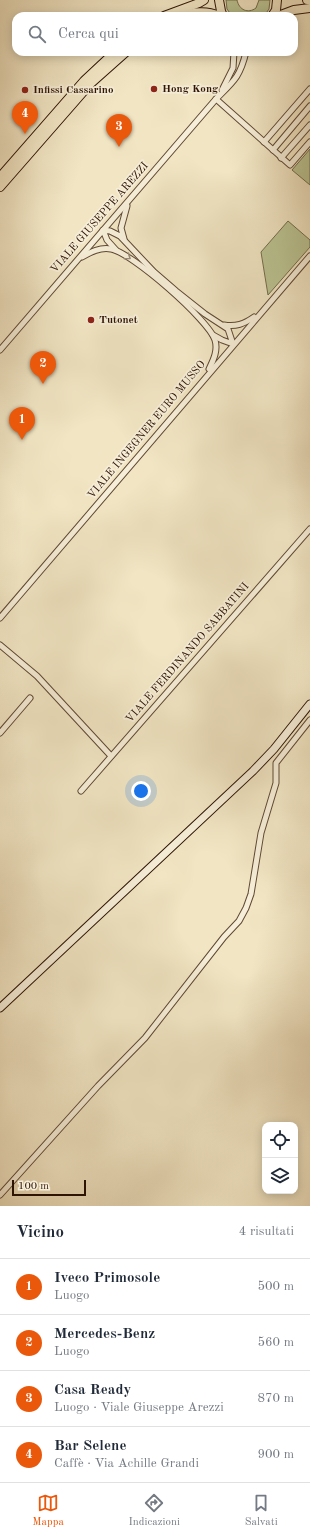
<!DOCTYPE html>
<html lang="it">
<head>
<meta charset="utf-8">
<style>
  body { margin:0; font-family:"Old Standard TT",serif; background:#f6f6f7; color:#1f2937 }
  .controls { position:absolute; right:12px; bottom:12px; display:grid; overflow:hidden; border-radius:8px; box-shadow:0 2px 10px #0003 }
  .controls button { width:36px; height:36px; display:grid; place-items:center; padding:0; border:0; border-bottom:1px solid #e0e1e3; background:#fff; color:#1f2937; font:20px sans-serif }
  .scale { position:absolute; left:12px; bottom:10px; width:74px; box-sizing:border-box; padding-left:4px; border:2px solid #2e1405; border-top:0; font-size:11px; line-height:14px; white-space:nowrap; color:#2e1405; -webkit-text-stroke:3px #f6eed8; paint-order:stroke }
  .you { position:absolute; left:141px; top:791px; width:14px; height:14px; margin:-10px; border:3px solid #fff; border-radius:50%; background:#1a73e8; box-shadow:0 0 0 6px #1a73e833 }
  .badge { display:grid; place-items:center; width:26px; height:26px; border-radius:50%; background:#ea580c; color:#fff; font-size:13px; font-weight:700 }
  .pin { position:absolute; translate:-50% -33px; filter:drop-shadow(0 1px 2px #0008) }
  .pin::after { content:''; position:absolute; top:21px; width:14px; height:12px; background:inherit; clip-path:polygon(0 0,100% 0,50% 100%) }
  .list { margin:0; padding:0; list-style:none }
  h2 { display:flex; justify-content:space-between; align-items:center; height:52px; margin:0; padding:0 16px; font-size:17px }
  h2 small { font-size:13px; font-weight:400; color:#747a83 }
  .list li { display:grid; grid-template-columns:26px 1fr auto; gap:12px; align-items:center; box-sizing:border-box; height:56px; padding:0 16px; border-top:1px solid #e0e1e3 }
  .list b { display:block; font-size:15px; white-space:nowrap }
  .list p { margin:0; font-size:13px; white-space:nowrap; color:#747a83 }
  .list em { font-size:13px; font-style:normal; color:#747a83 }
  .icon { flex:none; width:22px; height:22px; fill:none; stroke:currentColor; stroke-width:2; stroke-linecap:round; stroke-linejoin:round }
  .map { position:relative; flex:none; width:310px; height:1206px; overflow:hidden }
  .search { position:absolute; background:#fff; box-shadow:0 2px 10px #0003; left:12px; right:12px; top:12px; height:44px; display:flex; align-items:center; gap:10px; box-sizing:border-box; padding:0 14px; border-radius:12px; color:#747a83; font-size:15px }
  .sheet { height:276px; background:#fff }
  nav { display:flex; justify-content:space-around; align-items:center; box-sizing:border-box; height:56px; border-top:1px solid #e0e1e3; background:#fff; font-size:11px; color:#747a83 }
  nav a { display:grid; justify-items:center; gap:2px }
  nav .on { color:#ea580c }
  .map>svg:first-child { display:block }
</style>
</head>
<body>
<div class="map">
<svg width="310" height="1206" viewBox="0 0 310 1206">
  <rect width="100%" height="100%" fill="#f1e5c3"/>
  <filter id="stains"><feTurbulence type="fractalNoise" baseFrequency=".005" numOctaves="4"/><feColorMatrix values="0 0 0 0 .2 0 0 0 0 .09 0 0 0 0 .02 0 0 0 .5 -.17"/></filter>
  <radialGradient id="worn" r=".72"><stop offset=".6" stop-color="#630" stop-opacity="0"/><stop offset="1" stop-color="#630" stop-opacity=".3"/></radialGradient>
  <g fill="#bbc493" stroke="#746c4c">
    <path d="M226,0h11c2,10 11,14 19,8l3,-8h11l-1,9 -5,7h-32l-5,-7z"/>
    <path d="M310,149v36l-18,-15z"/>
    <path d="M288,221l22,19v7l-42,48 -7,-43z"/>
  </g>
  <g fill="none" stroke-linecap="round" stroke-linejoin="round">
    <defs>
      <g id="street">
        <path d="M222,90l11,-22 1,-16"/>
        <path d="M216,99l74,66 20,-23"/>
        <path d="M264,142l46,-53"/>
        <path d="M273,150l37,-44"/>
        <path d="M281,158l29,-33"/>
        <path d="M124,239l-3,-11 6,-22"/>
        <path d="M116,250l-9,-10 -4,-10 7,1 10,5 34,36 22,19 29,23 23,15 5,15 -11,-4 -9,-5"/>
        <path d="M82,257c9,-5 18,-10 29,-8 20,3 98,71 104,91 3,10 -1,19 -6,29"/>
        <path d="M224,325c12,2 20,-1 30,-8"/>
        <path d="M0,350l216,-251c18,-18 24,-22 30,-47"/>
        <path d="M0,618l310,-362"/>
        <path d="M0,645l37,31 74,80"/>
        <path d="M0,733l30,-35"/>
        <path d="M81,791l229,-262"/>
        <path d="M0,1195l98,-109 47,-48 79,-101 15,-16 7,-13 5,-14 10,-61 15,-50v-20l34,-43"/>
      </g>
      <path id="secondary" d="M0,1008l253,-237 21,-22 36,-45"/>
      <g id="primary">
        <path d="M219,0l2,11 2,5"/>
        <path d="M307,0h3"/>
        <path d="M164,16l35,-13 5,-3"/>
        <path d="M181,16c13,-4 25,-6 38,0"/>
        <path d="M272,16l4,-6 1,-10"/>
        <path d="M278,16l16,-6 16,-2"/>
        <path d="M0,177l84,-96 31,-29"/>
        <path d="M0,187l90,-103 36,-32"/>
      </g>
    </defs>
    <use href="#street" stroke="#5f4834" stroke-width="7"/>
    <use href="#secondary" stroke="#2e1405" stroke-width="9"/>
    <use href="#primary" stroke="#2e1405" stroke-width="10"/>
    <use href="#street" stroke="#f6eed8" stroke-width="5"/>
    <use href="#secondary" stroke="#f6eed8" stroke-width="7"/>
    <use href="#primary" stroke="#f1e5c3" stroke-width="8"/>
  </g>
  <defs><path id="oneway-chevron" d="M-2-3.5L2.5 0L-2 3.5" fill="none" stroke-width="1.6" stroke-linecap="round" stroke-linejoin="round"/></defs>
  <use stroke="#9c8c79" href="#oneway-chevron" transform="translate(128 257) rotate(35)"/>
  <g fill="#8f2418" stroke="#f6eed8" stroke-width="1.5">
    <circle cx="154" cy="89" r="4"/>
    <circle cx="25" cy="90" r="4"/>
    <circle cx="91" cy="320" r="4"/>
  </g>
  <g text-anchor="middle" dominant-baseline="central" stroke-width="3.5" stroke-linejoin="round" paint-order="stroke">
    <g font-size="11" font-weight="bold" fill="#2e1405" stroke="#f6eed8" text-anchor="start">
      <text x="162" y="89">Hong Kong</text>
      <text x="33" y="90">Infissi Cassarino</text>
      <text x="99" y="320">Tutonet</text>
    </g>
    <g font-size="11" fill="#2e1405" stroke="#f6eed8">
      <text transform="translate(100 218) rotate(-49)">VIALE GIUSEPPE AREZZI</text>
      <text transform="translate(147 430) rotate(-50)">VIALE INGEGNER EURO MUSSO</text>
      <text transform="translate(188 653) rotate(-49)">VIALE FERDINANDO SABBATINI</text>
    </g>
  </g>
  <rect width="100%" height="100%" filter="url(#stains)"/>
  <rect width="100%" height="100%" fill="url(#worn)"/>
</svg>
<div class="controls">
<button><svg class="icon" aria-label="locate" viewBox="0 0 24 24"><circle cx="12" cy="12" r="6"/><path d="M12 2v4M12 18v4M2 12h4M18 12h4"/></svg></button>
<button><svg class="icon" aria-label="layers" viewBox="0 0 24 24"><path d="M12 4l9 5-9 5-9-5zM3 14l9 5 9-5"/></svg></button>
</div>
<div class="scale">100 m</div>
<div class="you"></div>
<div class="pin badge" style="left:22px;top:440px">1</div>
<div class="pin badge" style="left:43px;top:384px">2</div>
<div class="pin badge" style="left:119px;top:147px">3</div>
<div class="pin badge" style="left:25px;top:134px">4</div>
<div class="search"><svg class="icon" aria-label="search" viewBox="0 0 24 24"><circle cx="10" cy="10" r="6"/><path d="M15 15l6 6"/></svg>Cerca qui</div>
</div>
<section class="sheet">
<h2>Vicino<small>4 risultati</small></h2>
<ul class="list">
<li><span class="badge">1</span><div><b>Iveco Primosole</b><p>Luogo</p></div><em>500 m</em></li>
<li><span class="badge">2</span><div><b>Mercedes-Benz</b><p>Luogo</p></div><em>560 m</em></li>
<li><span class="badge">3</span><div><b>Casa Ready</b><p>Luogo · Viale Giuseppe Arezzi</p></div><em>870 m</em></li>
<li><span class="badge">4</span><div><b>Bar Selene</b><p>Caffè · Via Achille Grandi</p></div><em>900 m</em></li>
</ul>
</section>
<nav>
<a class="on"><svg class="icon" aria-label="map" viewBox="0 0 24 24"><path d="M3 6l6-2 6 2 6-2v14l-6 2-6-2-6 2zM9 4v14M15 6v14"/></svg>Mappa</a>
<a><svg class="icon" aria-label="directions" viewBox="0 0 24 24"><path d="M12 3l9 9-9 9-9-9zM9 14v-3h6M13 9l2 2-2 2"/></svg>Indicazioni</a>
<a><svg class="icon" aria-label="saved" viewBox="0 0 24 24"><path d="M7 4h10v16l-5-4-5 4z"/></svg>Salvati</a>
</nav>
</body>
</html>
